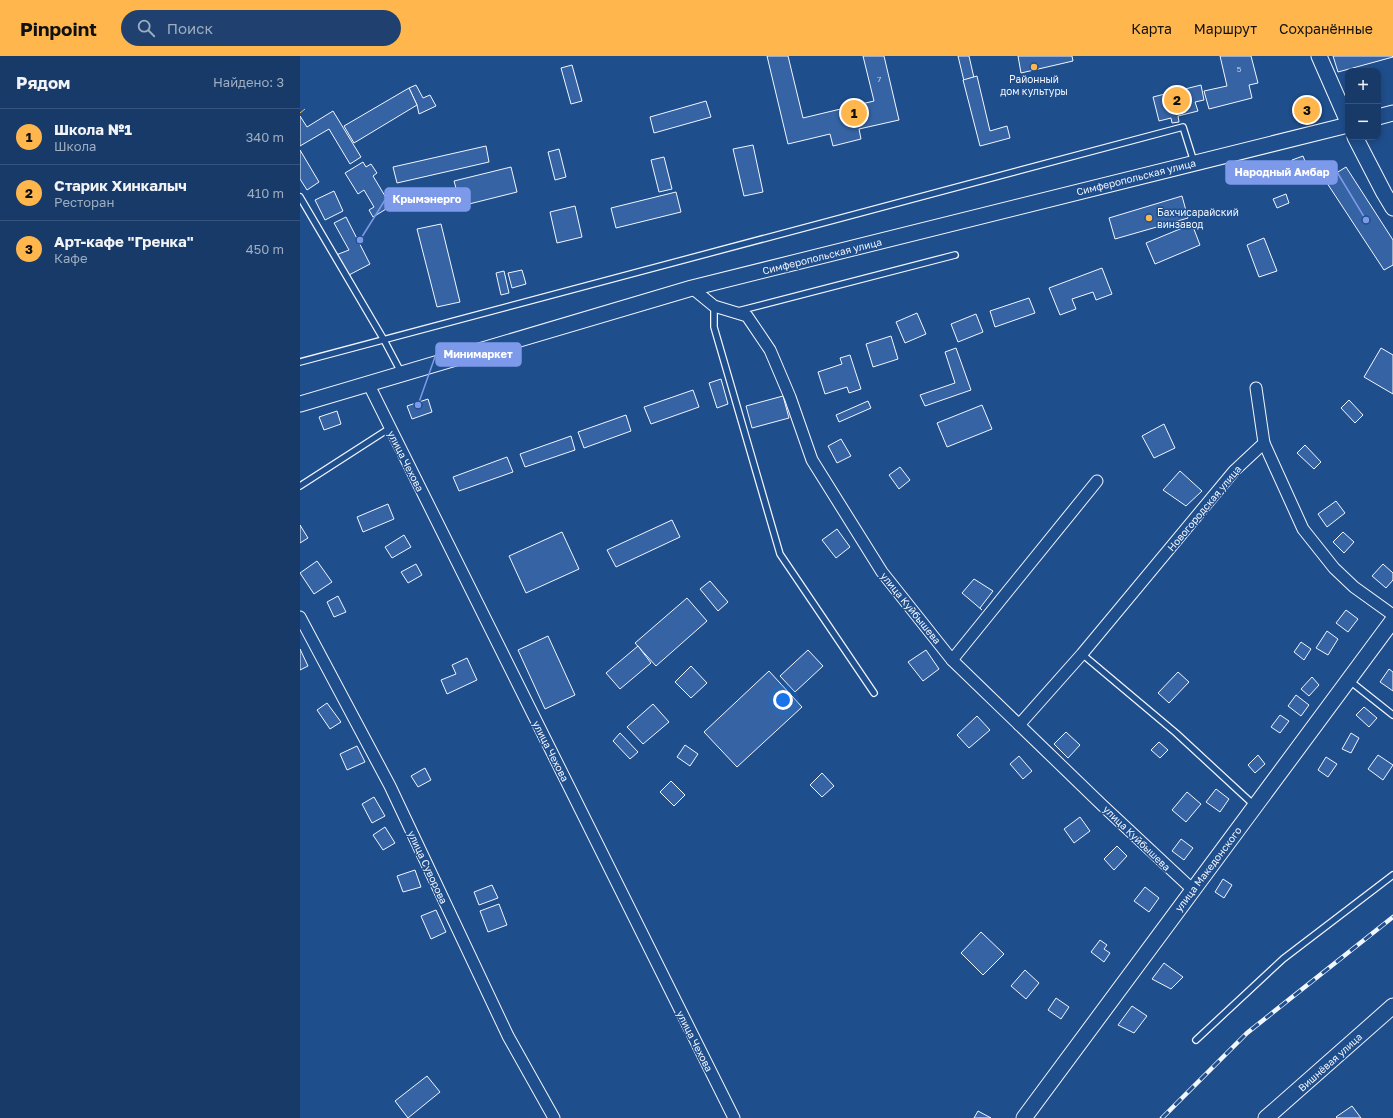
<!DOCTYPE html>
<html lang="ru">
<head>
<meta charset="utf-8">
<style>
  body { margin:0; font-family:"Golos Text",sans-serif; background:#20416f; color:#f1f3f6 }
  .controls { position:absolute; right:12px; top:12px; display:grid; overflow:hidden; border-radius:8px; box-shadow:0 2px 6px #0003 }
  .controls button { width:36px; height:36px; display:grid; place-items:center; padding:0; border:0; border-bottom:1px solid #36547d; background:#173a69; color:#f1f3f6; font:20px sans-serif }
  .you { position:absolute; left:483px; top:644px; width:14px; height:14px; margin:-10px; border:3px solid #fff; border-radius:50%; background:#1a73e8; box-shadow:0 0 0 6px #1a73e833 }
  .badge { display:grid; place-items:center; width:26px; height:26px; border-radius:50%; background:#ffb74d; color:#111; font-size:13px; font-weight:700 }
  .pin { position:absolute; translate:-50% -50%; border:2px solid #fff; box-shadow:0 1px 4px #0006 }
  .list { margin:0; padding:0; list-style:none }
  h2 { display:flex; justify-content:space-between; align-items:center; height:52px; margin:0; padding:0 16px; font-size:17px }
  h2 small { font-size:13px; font-weight:400; color:#9eadc0 }
  .list li { display:grid; grid-template-columns:26px 1fr auto; gap:12px; align-items:center; box-sizing:border-box; height:56px; padding:0 16px; border-top:1px solid #36547d }
  .list b { display:block; font-size:15px; white-space:nowrap }
  .list p { margin:0; font-size:13px; white-space:nowrap; color:#9eadc0 }
  .list em { font-size:13px; font-style:normal; color:#9eadc0 }
  .icon { flex:none; width:22px; height:22px; fill:none; stroke:currentColor; stroke-width:2; stroke-linecap:round; stroke-linejoin:round }
  .map { position:relative; flex:none; width:1093px; height:1062px; overflow:hidden }
  header { display:flex; align-items:center; gap:24px; box-sizing:border-box; height:56px; padding:0 20px; background:#ffb74d; color:#111 }
  header strong { font-size:19px }
  nav { display:flex; gap:22px; margin-inline-start:auto; font-size:14px }
  .search { width:280px; height:36px; background:#20416f; display:flex; align-items:center; gap:10px; box-sizing:border-box; padding:0 14px; border-radius:22px; color:#9eadc0; font-size:15px }
  main { display:flex }
  aside { flex:1; background:#173a69 }
  .map>svg:first-child { display:block }
</style>
</head>
<body>
<header>
<strong>Pinpoint</strong>
<div class="search"><svg class="icon" aria-label="search" viewBox="0 0 24 24"><circle cx="10" cy="10" r="6"/><path d="M15 15l6 6"/></svg>Поиск</div>
<nav><a>Карта</a><a>Маршрут</a><a>Сохранённые</a></nav>
</header>
<main>
<aside>
<h2>Рядом<small>Найдено: 3</small></h2>
<ul class="list">
<li><span class="badge">1</span><div><b>Школа №1</b><p>Школа</p></div><em>340 m</em></li>
<li><span class="badge">2</span><div><b>Старик Хинкалыч</b><p>Ресторан</p></div><em>410 m</em></li>
<li><span class="badge">3</span><div><b>Арт-кафе &quot;Гренка&quot;</b><p>Кафе</p></div><em>450 m</em></li>
</ul>
</aside>
<div class="map">
<svg width="1093" height="1062" viewBox="0 0 1093 1062">
  <rect width="100%" height="100%" fill="#1f4e8c"/>
  <g fill="#3563a3" stroke="#f2f6ff">
    <path d="M467,0h21l15,62 71,-17 -11,-45h21l15,64 -40,9 2,10 -28,7 -3,-12 -42,10z"/>
    <path d="M658,0h11l5,22 -10,3z"/>
    <path d="M718,0h54l1,5 -52,12z"/>
    <path d="M920,0h31l7,27 -9,2 3,13 -43,11 -5,-18 23,-5z"/>
    <path d="M1033,0h59l1,1 -55,15z"/>
    <path d="M272,9l10,36 -11,3 -10,-36z"/>
    <path d="M677,20l13,55 17,-5 3,12 -30,8 -17,-66z"/>
    <path d="M116,29l7,13 7,-3 6,11 -17,8 -2,-9 -8,-17z"/>
    <path d="M901,29l3,15 -9,2 3,9 -20,5 1,6 -7,1 -1,-5 -12,3 -6,-24z"/>
    <path d="M109,32l8,17 -63,38 -10,-17z"/>
    <path d="M406,45l5,16 -57,16 -4,-16z"/>
    <path d="M33,55l28,46 -11,7 -21,-35 -29,17v-30l7,11z"/>
    <path d="M453,89l10,47 -19,4 -11,-47z"/>
    <path d="M186,90l3,16 -92,21 -4,-16z"/>
    <path d="M259,93l7,28 -11,3 -7,-28z"/>
    <path d="M0,94l19,32 -12,8 -7,-11z"/>
    <path d="M1003,100l5,13 -11,4 -5,-13z"/>
    <path d="M364,101l8,32 -13,3 -8,-32z"/>
    <path d="M63,106l3,5 5,-3 6,9 -4,3 18,30 -18,11 -4,-7 5,-3 -10,-17 -6,4 -13,-21z"/>
    <path d="M211,111l6,25 -56,14 -7,-25z"/>
    <path d="M1046,111l47,73v25l-9,5 -59,-90z"/>
    <path d="M34,135l9,20 -18,9 -10,-20z"/>
    <path d="M376,136l5,20 -65,16 -5,-20z"/>
    <path d="M986,138l3,9 -12,5 -4,-9z"/>
    <path d="M882,140l6,22 -73,21 -6,-21z"/>
    <path d="M275,150l7,31 -25,6 -7,-31z"/>
    <path d="M46,161l24,47 -21,11 -13,-20 13,-5 -15,-27z"/>
    <path d="M141,168l19,78 -23,5 -20,-78z"/>
    <path d="M892,168l8,21 -45,19 -9,-21z"/>
    <path d="M964,182l13,33 -18,6 -12,-32z"/>
    <path d="M802,212l10,26 -16,6 -3,-8 -21,7 4,10 -16,6 -11,-27z"/>
    <path d="M222,214l4,14 -14,4 -4,-15z"/>
    <path d="M204,215l5,22 -8,2 -5,-22z"/>
    <path d="M729,242l6,15 -40,14 -5,-16z"/>
    <path d="M617,257l9,21 -21,9 -9,-21z"/>
    <path d="M676,258l7,18 -25,10 -7,-18z"/>
    <path d="M591,280l7,23 -25,8 -7,-23z"/>
    <path d="M656,292l15,42 -46,16 -5,-11 35,-12 -10,-31z"/>
    <path d="M1081,292l12,7v39l-29,-17z"/>
    <path d="M550,299l11,34 -12,4 -2,-6 -22,7 -7,-22 24,-8 -2,-6z"/>
    <path d="M421,323l7,25 -11,4 -8,-25z"/>
    <path d="M393,334l6,17 -48,17 -7,-17z"/>
    <path d="M483,340l6,22 -37,10 -6,-22z"/>
    <path d="M128,343l4,13 -20,7 -5,-13z"/>
    <path d="M1049,344l14,15 -8,8 -14,-15z"/>
    <path d="M568,345l3,7 -32,14 -3,-7z"/>
    <path d="M682,349l10,24 -45,18 -10,-24z"/>
    <path d="M37,355l4,13 -17,6 -5,-13z"/>
    <path d="M326,359l5,16 -47,17 -6,-16z"/>
    <path d="M864,368l11,24 -21,10 -12,-22z"/>
    <path d="M271,380l4,14 -50,17 -5,-13z"/>
    <path d="M541,383l10,17 -14,7 -9,-17z"/>
    <path d="M1005,389l16,17 -7,7 -17,-16z"/>
    <path d="M207,401l6,15 -54,19 -6,-14z"/>
    <path d="M600,411l10,13 -11,9 -10,-14z"/>
    <path d="M880,415l22,20 -16,15 -23,-16z"/>
    <path d="M1036,445l9,12 -18,14 -9,-13z"/>
    <path d="M88,448l6,15 -31,13 -6,-15z"/>
    <path d="M372,464l8,17 -64,30 -9,-17z"/>
    <path d="M0,469l8,13 -8,5z"/>
    <path d="M537,473l13,18 -14,11 -14,-18z"/>
    <path d="M262,476l17,37 -53,24 -17,-37z"/>
    <path d="M1043,476l11,10 -10,11 -11,-11z"/>
    <path d="M104,479l7,12 -19,11 -7,-11z"/>
    <path d="M17,505l15,21 -18,12 -14,-21z"/>
    <path d="M116,508l6,11 -14,8 -7,-11z"/>
    <path d="M1083,508l10,9v7l-7,8 -14,-12z"/>
    <path d="M674,523l19,12 -13,17 2,2 -20,-17z"/>
    <path d="M410,525l18,21 -10,9 -18,-22z"/>
    <path d="M38,540l8,16 -12,5 -7,-15z"/>
    <path d="M387,542l20,23 -51,45 -21,-23z"/>
    <path d="M1046,554l12,9 -10,13 -12,-9z"/>
    <path d="M1027,575l11,8 -10,16 -12,-7z"/>
    <path d="M248,580l27,59 -30,14 -27,-59z"/>
    <path d="M1001,586l10,7 -7,11 -10,-8z"/>
    <path d="M338,590l13,17 -31,26 -14,-16z"/>
    <path d="M0,593l8,17 -8,4z"/>
    <path d="M508,594l15,16 -28,26 -15,-16z"/>
    <path d="M626,594l13,19 -16,12 -15,-19z"/>
    <path d="M167,602l10,22 -30,14 -6,-14 15,-6 -4,-9z"/>
    <path d="M391,610l16,17 -16,15 -16,-16z"/>
    <path d="M1089,613l4,3v19l-13,-9z"/>
    <path d="M469,615l33,36 -65,60 -33,-35z"/>
    <path d="M878,616l11,10 -20,21 -11,-10z"/>
    <path d="M1012,621l7,8 -10,11 -8,-7z"/>
    <path d="M996,639l13,10 -8,11 -13,-10z"/>
    <path d="M27,647l14,19 -11,7 -13,-19z"/>
    <path d="M353,648l16,18 -26,22 -16,-17z"/>
    <path d="M1064,651l13,11 -8,9 -13,-12z"/>
    <path d="M980,659l9,6 -9,12 -9,-6z"/>
    <path d="M677,660l13,14 -21,18 -12,-13z"/>
    <path d="M766,676l14,13 -12,13 -14,-14z"/>
    <path d="M320,677l18,19 -8,7 -17,-18z"/>
    <path d="M1051,677l8,5 -8,15 -9,-4z"/>
    <path d="M859,686l9,8 -8,8 -9,-8z"/>
    <path d="M385,689l13,9 -8,12 -13,-9z"/>
    <path d="M57,690l8,16 -18,8 -7,-16z"/>
    <path d="M958,699l7,9 -10,9 -7,-8z"/>
    <path d="M1078,699l15,10 -10,15 -15,-11z"/>
    <path d="M719,700l13,15 -9,8 -13,-15z"/>
    <path d="M1026,701l11,7 -9,13 -10,-7z"/>
    <path d="M125,712l6,12 -13,7 -7,-11z"/>
    <path d="M522,717l12,13 -12,11 -12,-12z"/>
    <path d="M371,725l14,14 -11,11 -14,-14z"/>
    <path d="M916,733l13,10 -9,13 -14,-10z"/>
    <path d="M887,736l14,12 -15,18 -14,-12z"/>
    <path d="M74,741l11,19 -13,7 -10,-19z"/>
    <path d="M780,761l10,14 -16,12 -10,-14z"/>
    <path d="M85,771l10,16 -12,7 -10,-15z"/>
    <path d="M881,783l12,9 -9,12 -12,-9z"/>
    <path d="M817,790l10,10 -13,14 -10,-11z"/>
    <path d="M115,814l6,17 -18,5 -6,-16z"/>
    <path d="M923,823l9,6 -8,13 -9,-6z"/>
    <path d="M192,829l6,13 -19,7 -5,-13z"/>
    <path d="M845,831l14,11 -10,14 -15,-11z"/>
    <path d="M199,848l8,21 -19,7 -8,-21z"/>
    <path d="M136,854l10,22 -15,7 -10,-23z"/>
    <path d="M681,876l23,22 -21,21 -22,-22z"/>
    <path d="M800,884l7,5 -3,4 6,4 -6,9 -13,-10z"/>
    <path d="M864,907l19,14 -12,12 -19,-10z"/>
    <path d="M725,914l14,13 -13,16 -15,-13z"/>
    <path d="M756,942l13,9 -8,12 -13,-9z"/>
    <path d="M832,950l15,10 -13,17 -16,-8z"/>
    <path d="M127,1020l13,16 -32,26 -13,-17z"/>
    <path d="M1052,1050l9,12h-24l-1,-1z"/>
    <path d="M678,1055l13,7h-17z"/>
  </g>
  <g fill="none" stroke-linecap="round" stroke-linejoin="round">
    <defs>
      <g id="lane">
        <path d="M0,141l84,143 18,34"/>
        <path d="M414,250v21l66,227 94,139"/>
        <path d="M438,255l217,-56"/>
        <path d="M0,306l883,-235 11,35"/>
        <path d="M0,430l90,-58"/>
        <path d="M782,598l94,79 79,73"/>
        <path d="M1050,625l43,34"/>
        <path d="M896,984l87,-81 110,-84"/>
      </g>
      <g id="street">
        <path d="M392,232l22,18 33,10 23,34 20,47 22,63 70,112 70,88 150,145 90,84"/>
        <path d="M68,327l366,735"/>
        <path d="M956,332l8,55 39,86 31,39 20,19 39,28"/>
        <path d="M0,561l90,169 118,250 46,82"/>
        <path d="M652,604l145,-179"/>
        <path d="M719,669l63,-71 152,-183 30,-28"/>
      </g>
      <g id="secondary">
        <path d="M1019,0l29,66"/>
        <path d="M1078,61l15,-4"/>
        <path d="M1055,81l29,56 9,15"/>
        <path d="M0,348l392,-116 656,-163"/>
        <path d="M724,1062l369,-498"/>
        <path d="M966,1062l127,-112"/>
      </g>
    </defs>
    <use href="#lane" stroke="#f2f6ff" stroke-width="8"/>
    <use href="#street" stroke="#f2f6ff" stroke-width="13"/>
    <use href="#secondary" stroke="#f2f6ff" stroke-width="17"/>
    <use href="#lane" stroke="#1f4e8c" stroke-width="5.5"/>
    <use href="#street" stroke="#1f4e8c" stroke-width="11"/>
    <use href="#secondary" stroke="#1f4e8c" stroke-width="15"/>
    <defs>
      <path id="rail" d="M862,1062l85,-85 146,-116"/>
    </defs>
    <use href="#rail" stroke="#f2f6ff" stroke-width="4.5"/>
    <use href="#rail" stroke="#1f4e8c" stroke-width="3" stroke-dasharray="9" stroke-linecap="butt"/>
    <path stroke="#ffb74d" stroke-width="1" stroke-dasharray="14 3 2 3" stroke-linecap="butt" d="M0,57l5,-4"/>
  </g>
  <g fill="#ffb74d" stroke="#1f4e8c" stroke-width="1.5">
    <circle cx="734" cy="11" r="4"/>
    <circle cx="849" cy="162" r="4"/>
  </g>
  <g text-anchor="middle" dominant-baseline="central" stroke-width="3" stroke-linejoin="round" paint-order="stroke">
    <g font-size="8" fill="#c3d1e8">
      <text x="939" y="13">5</text>
      <text x="579" y="23">7</text>
    </g>
    <g font-size="10" fill="#f2f6ff" stroke="#1f4e8c">
      <text x="734" y="23">Районный<tspan x="734" dy="12">дом культуры</tspan></text>
      <text x="857" y="156" text-anchor="start">Бахчисарайский<tspan x="857" dy="12">винзавод</tspan></text>
    </g>
    <g font-size="10" fill="#f2f6ff" stroke="#1f4e8c">
      <text transform="translate(836 121) rotate(-14)">Симферопольская улица</text>
      <text transform="translate(522 200) rotate(-14)">Симферопольская улица</text>
      <text transform="translate(106 405) rotate(63)">улица Чехова</text>
      <text transform="translate(904 452) rotate(-50)">Новогородская улица</text>
      <text transform="translate(611 552) rotate(51)">улица Куйбышева</text>
      <text transform="translate(251 695) rotate(63)">улица Чехова</text>
      <text transform="translate(837 782) rotate(44)">улица Куйбышева</text>
      <text transform="translate(128 811) rotate(65)">улица Суворова</text>
      <text transform="translate(908 813) rotate(-53)">улица Македонского</text>
      <text transform="translate(395 985) rotate(63)">улица Чехова</text>
      <text transform="translate(1030 1006) rotate(-42)">Вишнёвая улица</text>
    </g>
  </g>
  <path fill="none" stroke="#7d9aea" stroke-width="1.5" d="M1066 164L1037 116M60 184L85 144M118 349L136 298"/>
  <g fill="#7d9aea" stroke="#1f4e8c" stroke-width="1.5">
    <circle cx="1066" cy="164" r="4"/>
    <circle cx="60" cy="184" r="4"/>
    <circle cx="118" cy="349" r="4"/>
  </g>
  <g fill="#7d9aea" stroke="#7d9aea" stroke-width="1.5">
    <rect x="926" y="105" width="111" height="23" rx="4"/>
    <rect x="85" y="132" width="85" height="23" rx="4"/>
    <rect x="136" y="287" width="85" height="23" rx="4"/>
  </g>
  <g font-size="11" text-anchor="middle" font-weight="bold" fill="#fff">
    <text x="982" y="120">Народный Амбар</text>
    <text x="127" y="147">Крымэнерго</text>
    <text x="178" y="302">Минимаркет</text>
  </g>
</svg>
<div class="controls">
<button>+</button>
<button>−</button>
</div>
<div class="you"></div>
<div class="pin badge" style="left:554px;top:57px">1</div>
<div class="pin badge" style="left:877px;top:44px">2</div>
<div class="pin badge" style="left:1007px;top:54px">3</div>
</div>
</main>
</body>
</html>
